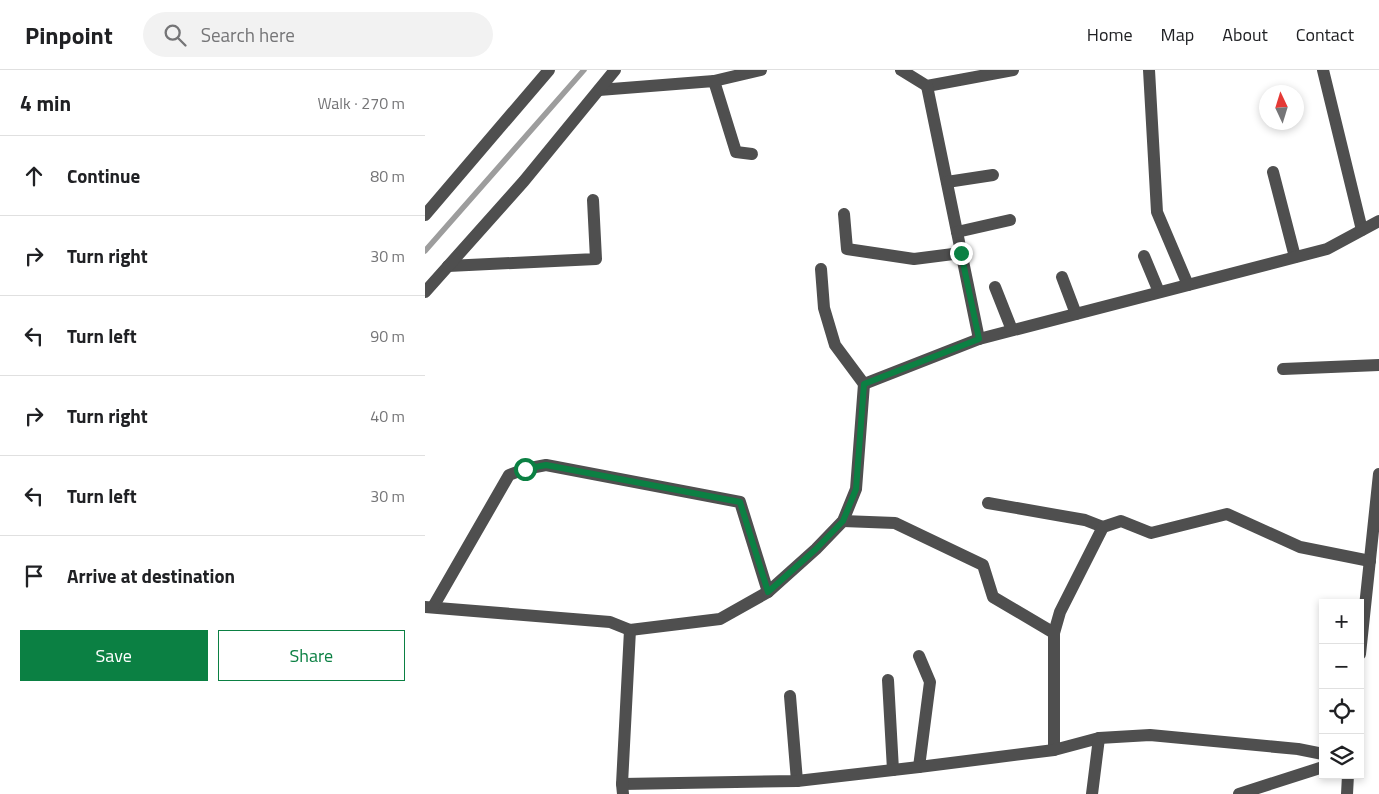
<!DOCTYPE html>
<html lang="en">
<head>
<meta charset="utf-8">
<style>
  body { margin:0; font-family:"Titillium Web",sans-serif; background:#f2f2f2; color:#202124 }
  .controls { position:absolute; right:15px; bottom:15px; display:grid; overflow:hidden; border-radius:0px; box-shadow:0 2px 8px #0003 }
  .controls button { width:45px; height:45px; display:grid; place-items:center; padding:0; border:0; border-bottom:1px solid #e0e0e0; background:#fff; color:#202124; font:25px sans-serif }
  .compass { position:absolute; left:834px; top:15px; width:45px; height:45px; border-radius:50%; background:#fff; box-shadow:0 2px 8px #0003; rotate:356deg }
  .stop { position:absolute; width:15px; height:15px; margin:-11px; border:4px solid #0b8043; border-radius:50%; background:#fff }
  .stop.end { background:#0b8043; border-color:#fff; box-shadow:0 1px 5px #0008 }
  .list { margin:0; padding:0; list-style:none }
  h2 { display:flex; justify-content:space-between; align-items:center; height:65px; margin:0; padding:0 20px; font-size:21px }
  h2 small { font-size:16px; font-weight:400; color:#757577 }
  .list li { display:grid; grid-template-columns:32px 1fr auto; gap:15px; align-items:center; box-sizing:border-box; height:80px; padding:0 20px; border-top:1px solid #e0e0e0 }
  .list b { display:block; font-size:19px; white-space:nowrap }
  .list em { font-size:16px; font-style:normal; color:#757577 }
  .actions { display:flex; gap:10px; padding:15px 20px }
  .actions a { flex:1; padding:11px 0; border:1px solid #0b8043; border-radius:0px; text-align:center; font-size:18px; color:#0b8043 }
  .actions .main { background:#0b8043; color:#fff }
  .icon { flex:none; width:28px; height:28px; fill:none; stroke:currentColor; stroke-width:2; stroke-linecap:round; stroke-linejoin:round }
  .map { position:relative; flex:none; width:954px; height:724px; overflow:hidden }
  header { display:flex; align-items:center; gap:30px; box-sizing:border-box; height:70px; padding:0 25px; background:#fff; border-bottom:1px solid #e0e0e0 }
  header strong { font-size:24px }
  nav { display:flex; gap:28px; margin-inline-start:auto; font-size:18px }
  .search { width:350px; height:45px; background:#f2f2f2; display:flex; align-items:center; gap:12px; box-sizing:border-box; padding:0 18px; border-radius:28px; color:#757577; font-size:19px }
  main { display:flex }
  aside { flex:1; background:#fff }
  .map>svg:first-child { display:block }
</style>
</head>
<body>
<header>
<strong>Pinpoint</strong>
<div class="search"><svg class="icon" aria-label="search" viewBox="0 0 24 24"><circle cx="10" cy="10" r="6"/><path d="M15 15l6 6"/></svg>Search here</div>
<nav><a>Home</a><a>Map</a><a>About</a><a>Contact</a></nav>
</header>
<main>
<aside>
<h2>4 min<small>Walk · 270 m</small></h2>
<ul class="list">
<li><svg class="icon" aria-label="ahead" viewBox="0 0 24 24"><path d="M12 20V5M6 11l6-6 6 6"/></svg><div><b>Continue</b></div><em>80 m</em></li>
<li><svg class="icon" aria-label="right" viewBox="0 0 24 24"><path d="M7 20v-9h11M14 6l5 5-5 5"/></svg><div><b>Turn right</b></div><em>30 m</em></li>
<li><svg class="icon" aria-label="left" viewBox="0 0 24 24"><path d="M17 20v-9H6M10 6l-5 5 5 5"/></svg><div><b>Turn left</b></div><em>90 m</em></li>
<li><svg class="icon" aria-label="right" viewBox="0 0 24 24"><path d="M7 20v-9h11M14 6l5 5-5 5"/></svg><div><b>Turn right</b></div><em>40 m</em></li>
<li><svg class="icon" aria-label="left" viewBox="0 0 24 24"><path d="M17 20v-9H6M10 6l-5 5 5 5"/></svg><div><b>Turn left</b></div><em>30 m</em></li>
<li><svg class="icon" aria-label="arrive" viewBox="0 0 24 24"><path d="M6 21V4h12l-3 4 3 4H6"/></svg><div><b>Arrive at destination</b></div></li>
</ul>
<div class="actions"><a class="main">Save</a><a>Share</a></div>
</aside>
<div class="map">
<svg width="954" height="724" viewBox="0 0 954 724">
  <rect width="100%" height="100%" fill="#fff"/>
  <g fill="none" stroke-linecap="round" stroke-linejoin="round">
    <path stroke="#9d9d9d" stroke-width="5.5" d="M0,181l159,-181"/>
    <g stroke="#4f4f4f" stroke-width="12">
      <path d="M476,0l26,16 86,-16"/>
      <path d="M724,0l8,142 31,73"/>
      <path d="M898,0l39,160"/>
      <path d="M289,11l47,-11"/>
      <path d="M502,16l52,253"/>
      <path d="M174,20l115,-9 22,71 16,2"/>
      <path d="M848,102l22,85"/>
      <path d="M522,112l46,-7"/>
      <path d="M419,144l3,35 67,10 47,-6"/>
      <path d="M0,145l124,-145"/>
      <path d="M532,162l53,-12"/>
      <path d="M719,186l15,36"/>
      <path d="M23,196l148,-7 -3,-59"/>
      <path d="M396,199l3,39 11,37 29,39 115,-45 348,-90 52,-28"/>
      <path d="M637,207l14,37"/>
      <path d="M570,217l17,43"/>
      <path d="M0,222l99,-111 91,-111"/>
      <path d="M858,299l96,-4"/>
      <path d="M563,433l97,17 18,7"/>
      <path d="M418,451l52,2 88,42 10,32 61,36"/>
      <path d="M0,537l185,15 20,8 90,-11 48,-27 48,-43 27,-28 13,-32 8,-105"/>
      <path d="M8,537l76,-132 16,-6 21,-4 194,37 28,90"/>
      <path d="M935,584l19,-180"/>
      <path d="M494,586l11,26 -11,85"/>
      <path d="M463,610l5,90"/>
      <path d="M365,626l7,85"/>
      <path d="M629,680v-117l6,-21 43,-85 18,-6 30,12 76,-19 73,33 70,14"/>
      <path d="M197,714l175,-3 122,-14 135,-17 45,-12 51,-3 148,14 25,5"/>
      <path d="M198,724l-1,-10 8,-154"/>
      <path d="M667,724l7,-56"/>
      <path d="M814,724l84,-27"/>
      <path d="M922,724l1,-19"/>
    </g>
  </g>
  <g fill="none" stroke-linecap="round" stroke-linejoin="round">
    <path stroke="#0b8043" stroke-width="6" d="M100,399l21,-4 194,37 28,90 48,-43 27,-28 13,-32 8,-105 115,-45 -18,-86"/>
  </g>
</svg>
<div class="controls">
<button>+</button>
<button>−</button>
<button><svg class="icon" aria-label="locate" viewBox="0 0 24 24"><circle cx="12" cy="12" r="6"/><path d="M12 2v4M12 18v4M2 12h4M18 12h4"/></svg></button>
<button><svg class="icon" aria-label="layers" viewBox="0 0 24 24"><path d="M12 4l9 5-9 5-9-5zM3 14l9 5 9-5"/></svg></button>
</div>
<svg class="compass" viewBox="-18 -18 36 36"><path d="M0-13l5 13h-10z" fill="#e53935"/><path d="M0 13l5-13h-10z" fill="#757577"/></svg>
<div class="stop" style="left:100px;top:399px"></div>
<div class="stop end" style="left:536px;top:183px"></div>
</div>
</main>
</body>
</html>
